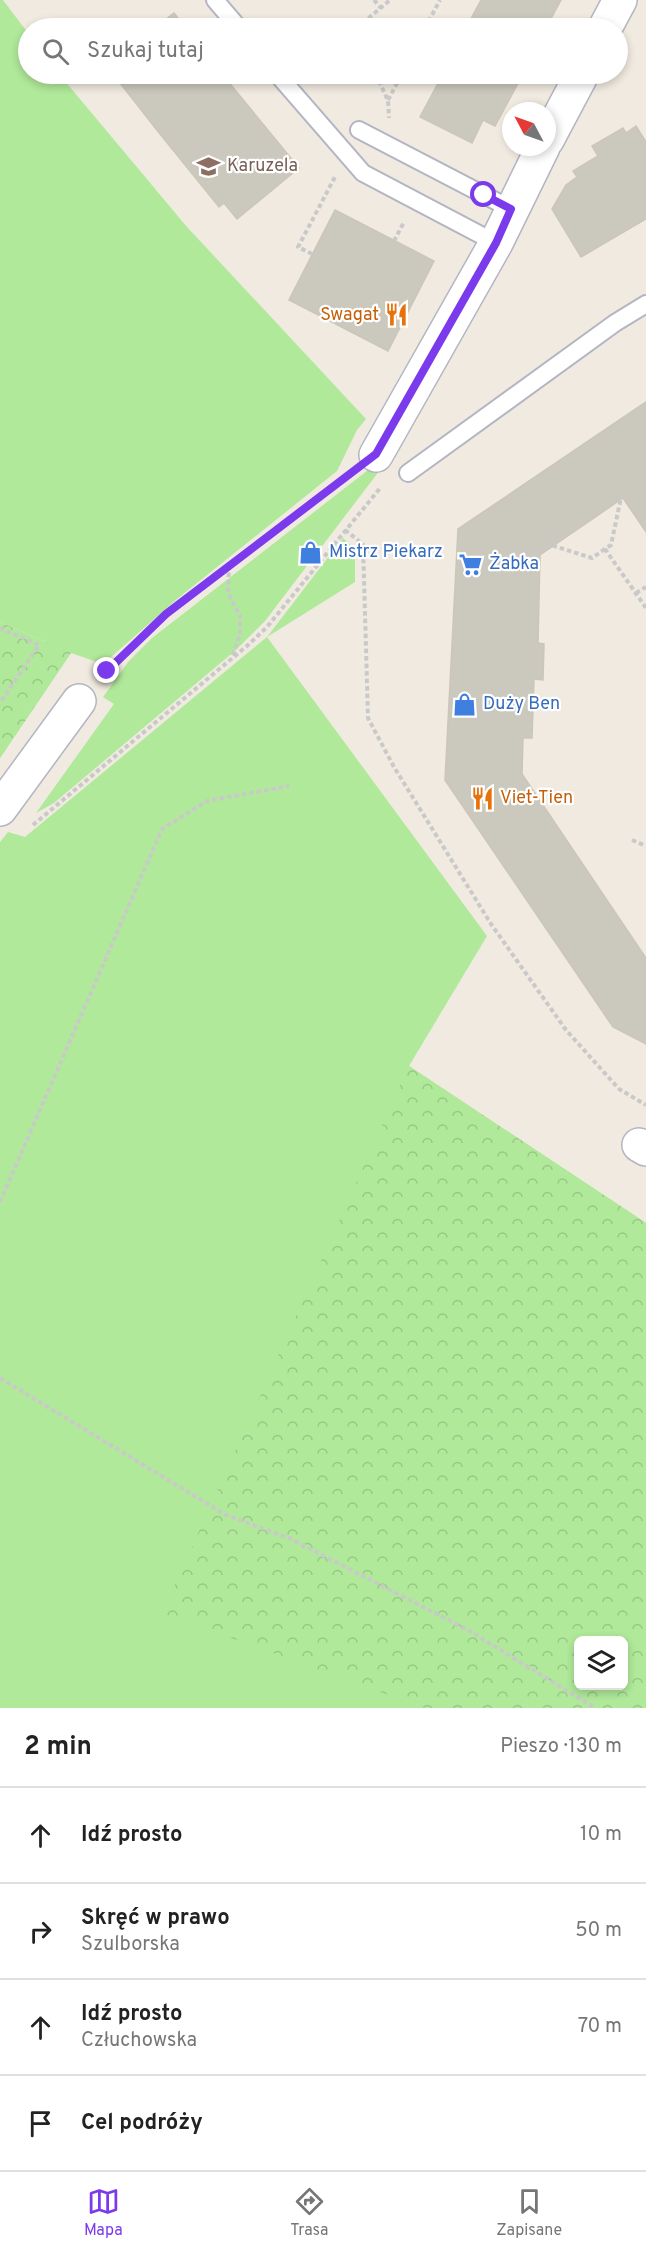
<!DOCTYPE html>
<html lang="pl">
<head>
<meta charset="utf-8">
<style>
  body { margin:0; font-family:Overpass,sans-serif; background:#f6f6f6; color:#222 }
  .controls { position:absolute; right:18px; bottom:18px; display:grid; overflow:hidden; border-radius:9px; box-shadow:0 3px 9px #0003 }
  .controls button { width:54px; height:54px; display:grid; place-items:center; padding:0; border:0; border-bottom:2px solid #e0e0e0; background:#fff; color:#222; font:30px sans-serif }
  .compass { position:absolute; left:502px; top:102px; width:54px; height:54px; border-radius:50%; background:#fff; box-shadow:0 3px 9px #0003; rotate:311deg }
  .stop { position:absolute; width:18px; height:18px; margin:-14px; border:4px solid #7c3aed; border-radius:50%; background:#fff }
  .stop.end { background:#7c3aed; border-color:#fff; box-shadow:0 2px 6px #0008 }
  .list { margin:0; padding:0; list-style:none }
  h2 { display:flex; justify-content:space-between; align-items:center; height:78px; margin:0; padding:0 24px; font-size:26px }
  h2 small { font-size:20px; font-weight:400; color:#767676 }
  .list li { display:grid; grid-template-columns:39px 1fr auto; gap:18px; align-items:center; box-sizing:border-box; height:96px; padding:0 24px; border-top:2px solid #e0e0e0 }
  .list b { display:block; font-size:22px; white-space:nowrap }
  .list p { margin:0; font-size:20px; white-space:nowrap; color:#767676 }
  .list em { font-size:20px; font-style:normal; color:#767676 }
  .icon { flex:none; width:33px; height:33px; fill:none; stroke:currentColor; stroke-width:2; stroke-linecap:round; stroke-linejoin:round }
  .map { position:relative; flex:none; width:646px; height:1708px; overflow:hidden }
  .search { position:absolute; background:#fff; box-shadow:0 3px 9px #0003; left:18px; right:18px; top:18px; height:66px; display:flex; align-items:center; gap:15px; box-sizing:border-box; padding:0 21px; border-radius:33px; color:#767676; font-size:22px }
  .sheet { height:462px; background:#fff }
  nav { display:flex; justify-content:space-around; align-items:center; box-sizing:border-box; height:84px; border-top:2px solid #e0e0e0; background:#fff; font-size:16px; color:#767676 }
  nav a { display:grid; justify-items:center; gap:3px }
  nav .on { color:#7c3aed }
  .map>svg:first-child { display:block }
</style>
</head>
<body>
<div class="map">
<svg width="646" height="1708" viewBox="0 0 646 1708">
  <defs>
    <pattern id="forest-crowns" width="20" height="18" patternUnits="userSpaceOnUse" patternTransform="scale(1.5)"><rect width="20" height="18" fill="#b0e99a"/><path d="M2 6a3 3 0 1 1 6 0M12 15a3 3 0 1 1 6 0" fill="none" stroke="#98c885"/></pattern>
  </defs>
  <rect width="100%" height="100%" fill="#f0eae0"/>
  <g fill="#b0e99a" fill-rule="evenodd">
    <path d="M0,0h3l25,33v41h31l128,153 179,192 -9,11 -20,41 -160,128 -74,65 -32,-11 -71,105v-46l46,-70 -46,-20z"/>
    <path d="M372,467l8,3 -115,151 -29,29 -182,153 -18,10 78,-109 -11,-7 25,-35 24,-24z"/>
    <path d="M343,538l12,11v33l-88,55 220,299 -78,130 237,157v485h-646v-866l8,-10 17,5 242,-200zM578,1640h46v46h-46z"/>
  </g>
  <g fill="url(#forest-crowns)" fill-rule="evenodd">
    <path d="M0,622l71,31 -71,105z"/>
    <path d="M409,1066l237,157v485h-222l-262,-95zM578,1640h46v46h-46z"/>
  </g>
  <g fill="#cbc8be" stroke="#ccc6b9" stroke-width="1.5">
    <path d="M481,0h80l-15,28h-80z"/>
    <path d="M174,13l12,15h-31z"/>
    <path d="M120,74h102l77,94 -62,51 -13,-16 -5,4 -59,-73 -40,-51 4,-4z"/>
    <path d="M443,74h80l-28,52 -12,-6 -11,23 -52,-26z"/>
    <path d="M636,126l10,16v77l-65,38 -29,-48 14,-24 11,-8 -4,-6 25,-15 -6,-10 31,-18 3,5z"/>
    <path d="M335,210l99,51 -46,90 -99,-51z"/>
    <path d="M646,402v130l-23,-34 -83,57 -2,88 6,1 -1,36 -9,-1 -2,59h-9l-1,36 124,184v86l-33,-17 -168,-247 13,-251z"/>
  </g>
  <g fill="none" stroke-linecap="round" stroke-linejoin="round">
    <defs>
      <g id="service">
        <path d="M215,0l24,28"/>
        <path d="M277,74l86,99 133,70"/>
        <path d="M359,130l152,79"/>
        <path d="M408,473l207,-150 31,-19"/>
      </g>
      <g id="minor">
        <path d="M605,28l15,-28"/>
        <path d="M547,140l35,-66"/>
        <path d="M376,455l120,-212 47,-96"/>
        <path d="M0,809l79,-108"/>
        <path d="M639,1145l7,4"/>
      </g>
    </defs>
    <use href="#service" stroke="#b4b5c2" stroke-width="20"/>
    <use href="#minor" stroke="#b4b5c2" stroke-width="36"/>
    <g stroke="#c9c9c9" stroke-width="4" stroke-dasharray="4.5 3" stroke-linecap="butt">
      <path d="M374,0l7,8"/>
      <path d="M429,22l13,6"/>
      <path d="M357,28l33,-28"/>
      <path d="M425,28l15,-28"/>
      <path d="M376,74l12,27 1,17"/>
      <path d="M230,83l13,-9"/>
      <path d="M388,100l14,-26"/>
      <path d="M394,241l10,-19"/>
      <path d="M312,254l-14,-7 37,-70"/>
      <path d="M622,493l-11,52 -6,4 41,59"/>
      <path d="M345,530l18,14 5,174 26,49 97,157 75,106 53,59 27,16"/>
      <path d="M550,538l4,8 38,12 13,-9"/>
      <path d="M229,565l-1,28 12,23v18l-8,24"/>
      <path d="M636,593l10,-6"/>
      <path d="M0,628l39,17 -39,58"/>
      <path d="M102,676l64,-62 185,-141"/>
      <path d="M33,825l215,-180 19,-18 114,-140"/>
      <path d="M632,840l14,6"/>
      <path d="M0,1202l162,-373 45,-28 82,-15"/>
      <path d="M0,1378l226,137 65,24 177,91 127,78"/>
    </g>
    <use href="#service" stroke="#fff" stroke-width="16"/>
    <use href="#minor" stroke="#fff" stroke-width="33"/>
  </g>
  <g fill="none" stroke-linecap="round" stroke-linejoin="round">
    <path stroke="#7c3aed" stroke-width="8" d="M107,671l59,-57 210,-160 120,-211 15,-34 -27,-14"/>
  </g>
  <defs>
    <symbol id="school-bare" viewBox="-9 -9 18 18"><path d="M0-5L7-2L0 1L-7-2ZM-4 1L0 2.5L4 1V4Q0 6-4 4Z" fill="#8d6e63" stroke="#fff" stroke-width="2.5" paint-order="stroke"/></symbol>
    <symbol id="restaurant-bare" viewBox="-9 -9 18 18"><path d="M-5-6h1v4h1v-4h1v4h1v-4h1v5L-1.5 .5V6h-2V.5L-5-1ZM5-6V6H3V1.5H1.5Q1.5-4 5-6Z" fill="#e8710a" stroke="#fff" stroke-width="2.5" paint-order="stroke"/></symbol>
    <symbol id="shop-bare" viewBox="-9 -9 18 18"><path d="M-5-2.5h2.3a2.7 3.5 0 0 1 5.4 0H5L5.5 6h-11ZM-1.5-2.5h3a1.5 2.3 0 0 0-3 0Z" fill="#3f7fe0" stroke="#fff" stroke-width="2.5" paint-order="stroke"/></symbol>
    <symbol id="supermarket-bare" viewBox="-9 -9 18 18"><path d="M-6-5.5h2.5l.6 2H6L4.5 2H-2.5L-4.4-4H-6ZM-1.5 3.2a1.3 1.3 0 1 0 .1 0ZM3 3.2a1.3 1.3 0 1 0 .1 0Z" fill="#3f7fe0" stroke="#fff" stroke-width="2.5" paint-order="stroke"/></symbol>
  </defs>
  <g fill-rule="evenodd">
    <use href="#school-bare" x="192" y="150" width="33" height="33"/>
    <use href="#restaurant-bare" x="380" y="298" width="33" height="33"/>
    <use href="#shop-bare" x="294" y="536" width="33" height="33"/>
    <use href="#supermarket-bare" x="454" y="548" width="33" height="33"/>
    <use href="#shop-bare" x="448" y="688" width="33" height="33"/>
    <use href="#restaurant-bare" x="466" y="782" width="33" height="33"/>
  </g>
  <g text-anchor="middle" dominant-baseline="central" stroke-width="4.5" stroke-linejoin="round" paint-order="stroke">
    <g font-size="18" fill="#785e54" stroke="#fff" text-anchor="start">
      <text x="227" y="166">Karuzela</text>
    </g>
    <g font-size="18" fill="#c56008" stroke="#fff" text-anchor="end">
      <text x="379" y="315">Swagat</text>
      <text x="500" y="798" text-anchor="start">Viet-Tien</text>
    </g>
    <g font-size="18" fill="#366cbe" stroke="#fff" text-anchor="start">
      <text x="329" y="552">Mistrz Piekarz</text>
      <text x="489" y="564">Żabka</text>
      <text x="483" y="704">Duży Ben</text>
    </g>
  </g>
</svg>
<div class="controls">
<button><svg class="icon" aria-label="layers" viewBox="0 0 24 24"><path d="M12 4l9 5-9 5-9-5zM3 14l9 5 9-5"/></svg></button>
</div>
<svg class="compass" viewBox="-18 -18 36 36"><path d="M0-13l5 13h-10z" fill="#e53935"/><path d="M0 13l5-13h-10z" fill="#767676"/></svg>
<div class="stop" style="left:484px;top:195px"></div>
<div class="stop end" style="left:107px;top:671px"></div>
<div class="search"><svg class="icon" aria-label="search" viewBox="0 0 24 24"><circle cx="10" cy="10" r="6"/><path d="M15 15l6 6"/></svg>Szukaj tutaj</div>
</div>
<section class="sheet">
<h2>2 min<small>Pieszo · 130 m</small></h2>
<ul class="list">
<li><svg class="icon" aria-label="ahead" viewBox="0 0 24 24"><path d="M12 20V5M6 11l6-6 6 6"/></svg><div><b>Idź prosto</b></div><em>10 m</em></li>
<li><svg class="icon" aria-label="right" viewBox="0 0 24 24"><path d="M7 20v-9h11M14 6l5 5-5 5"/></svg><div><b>Skręć w prawo</b><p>Szulborska</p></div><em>50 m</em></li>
<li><svg class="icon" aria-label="ahead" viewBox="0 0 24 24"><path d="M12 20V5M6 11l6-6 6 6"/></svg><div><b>Idź prosto</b><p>Człuchowska</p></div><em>70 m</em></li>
<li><svg class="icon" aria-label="arrive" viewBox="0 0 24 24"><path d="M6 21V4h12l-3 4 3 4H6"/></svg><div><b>Cel podróży</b></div></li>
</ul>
</section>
<nav>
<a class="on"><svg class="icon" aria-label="map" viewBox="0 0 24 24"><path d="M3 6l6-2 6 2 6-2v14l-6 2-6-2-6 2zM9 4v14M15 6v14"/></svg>Mapa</a>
<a><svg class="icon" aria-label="directions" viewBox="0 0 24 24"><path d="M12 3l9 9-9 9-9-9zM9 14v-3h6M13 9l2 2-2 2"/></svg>Trasa</a>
<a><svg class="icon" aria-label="saved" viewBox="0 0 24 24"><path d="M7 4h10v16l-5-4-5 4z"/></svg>Zapisane</a>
</nav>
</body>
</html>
